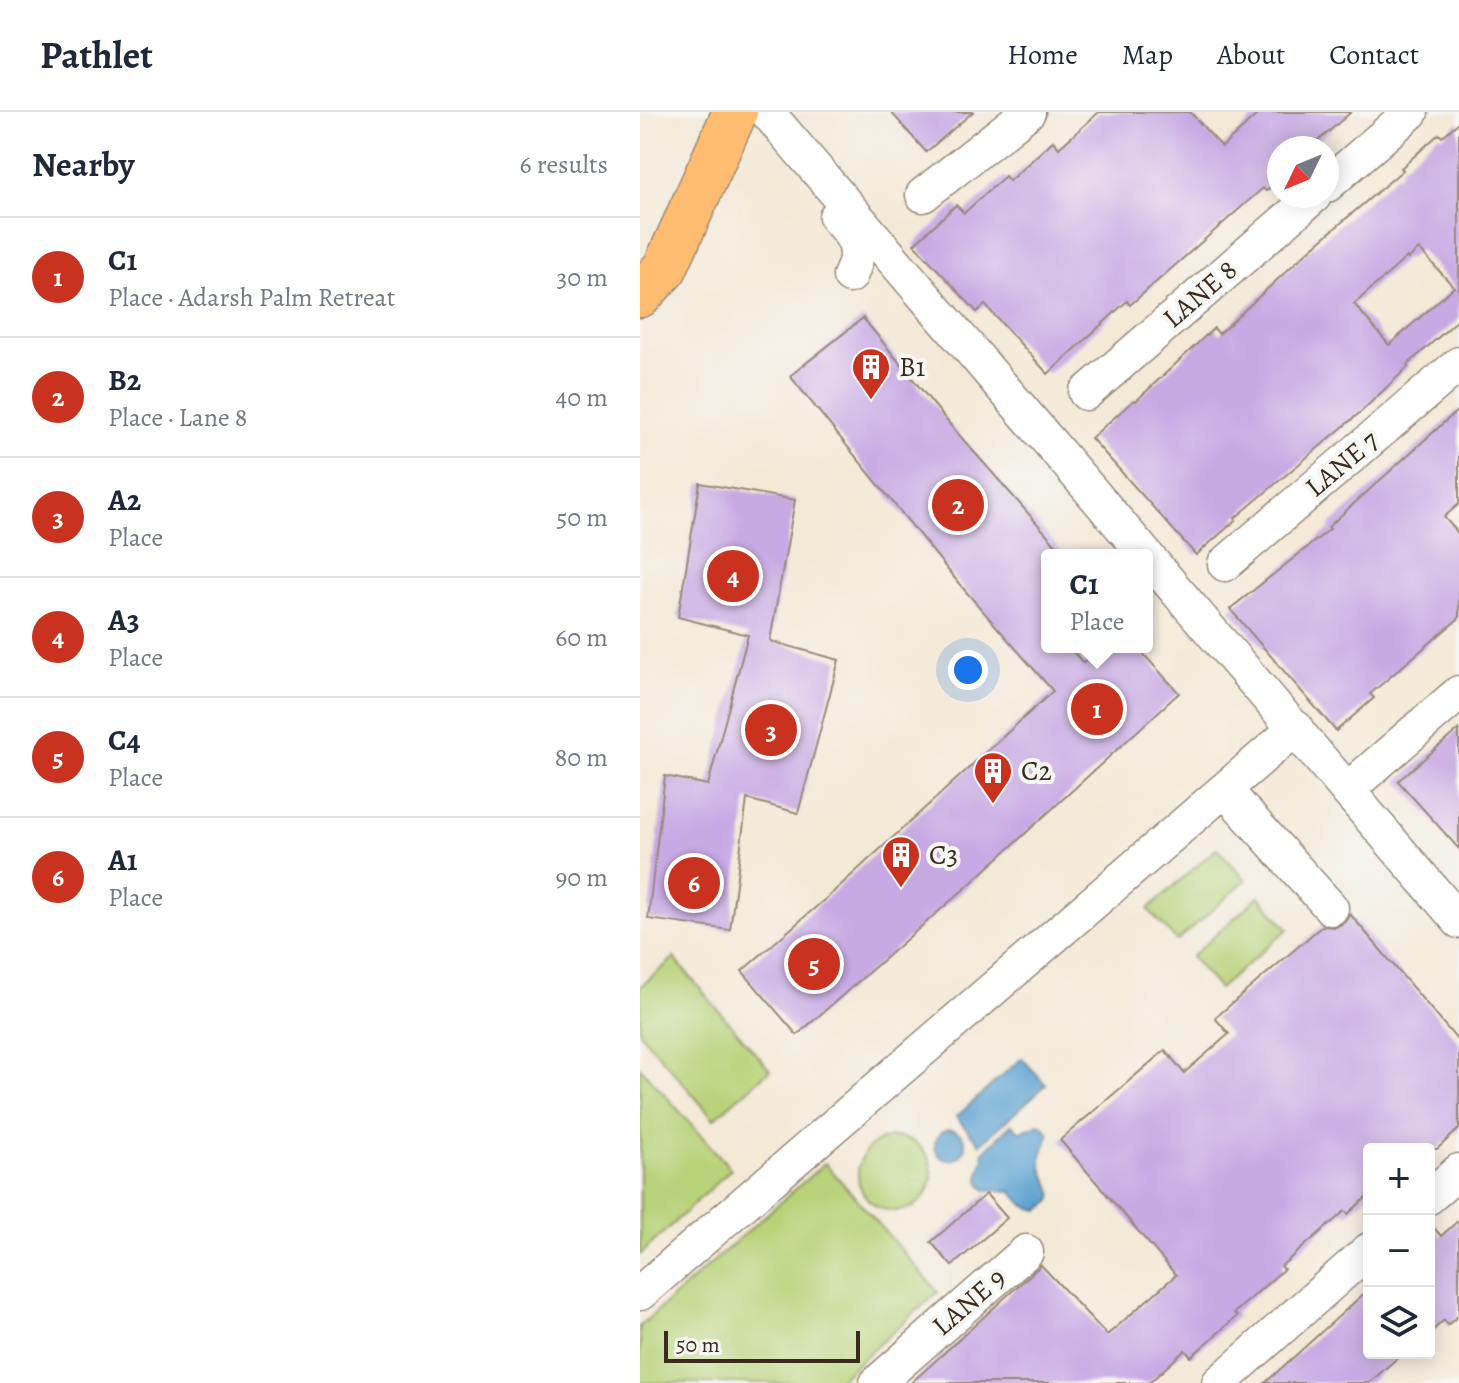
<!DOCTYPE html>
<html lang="en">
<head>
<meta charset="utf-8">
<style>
  body { margin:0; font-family:Alegreya,serif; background:#f6f6f7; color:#1f2937 }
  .controls { position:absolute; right:24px; bottom:24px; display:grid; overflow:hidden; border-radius:8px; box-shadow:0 4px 20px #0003 }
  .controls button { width:72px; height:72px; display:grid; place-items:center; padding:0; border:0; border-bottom:2px solid #e0e1e3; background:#fff; color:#1f2937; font:40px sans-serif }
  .compass { position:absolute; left:627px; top:24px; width:72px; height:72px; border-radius:50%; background:#fff; box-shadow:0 4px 20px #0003; rotate:227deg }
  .scale { position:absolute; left:24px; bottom:20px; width:196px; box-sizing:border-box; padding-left:8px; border:4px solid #3b2a1e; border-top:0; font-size:22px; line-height:28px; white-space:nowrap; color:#3b2a1e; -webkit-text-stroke:6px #f6f6f2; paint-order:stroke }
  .you { position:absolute; left:328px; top:558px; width:28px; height:28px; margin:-20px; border:6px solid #fff; border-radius:50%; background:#1a73e8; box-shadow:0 0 0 12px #1a73e833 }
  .badge { display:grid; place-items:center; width:52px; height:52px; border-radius:50%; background:#c8321e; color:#fff; font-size:26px; font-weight:700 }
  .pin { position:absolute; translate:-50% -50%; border:4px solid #fff; box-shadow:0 2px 8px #0006 }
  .popup { position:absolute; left:401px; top:437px; width:112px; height:104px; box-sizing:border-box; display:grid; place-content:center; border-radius:8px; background:#fff; filter:drop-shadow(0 2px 6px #0005); font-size:26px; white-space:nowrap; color:#747a83 }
  .popup b { font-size:30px; color:#1f2937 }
  .popup::after { content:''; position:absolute; left:50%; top:100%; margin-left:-16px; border:16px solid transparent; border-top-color:#fff }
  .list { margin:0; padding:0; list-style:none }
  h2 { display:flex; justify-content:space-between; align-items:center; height:104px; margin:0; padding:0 32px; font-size:34px }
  h2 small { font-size:26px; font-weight:400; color:#747a83 }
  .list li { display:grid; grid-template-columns:52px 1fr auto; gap:24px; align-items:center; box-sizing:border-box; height:120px; padding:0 32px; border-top:2px solid #e0e1e3 }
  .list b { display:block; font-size:30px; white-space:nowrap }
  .list p { margin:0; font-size:26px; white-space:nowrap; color:#747a83 }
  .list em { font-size:26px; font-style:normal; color:#747a83 }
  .icon { flex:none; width:44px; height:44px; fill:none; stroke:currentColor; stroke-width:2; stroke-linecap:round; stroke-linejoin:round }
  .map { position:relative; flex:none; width:819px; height:1271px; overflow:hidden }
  header { display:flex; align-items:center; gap:48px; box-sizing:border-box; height:112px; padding:0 40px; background:#fff; border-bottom:2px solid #e0e1e3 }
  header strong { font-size:38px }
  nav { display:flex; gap:44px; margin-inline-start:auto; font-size:28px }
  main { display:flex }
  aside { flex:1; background:#fff }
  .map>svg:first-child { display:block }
</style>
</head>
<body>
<header>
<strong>Pathlet</strong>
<nav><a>Home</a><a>Map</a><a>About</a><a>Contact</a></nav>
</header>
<main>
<aside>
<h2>Nearby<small>6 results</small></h2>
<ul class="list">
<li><span class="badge">1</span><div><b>C1</b><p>Place · Adarsh Palm Retreat</p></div><em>30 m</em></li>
<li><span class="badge">2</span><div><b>B2</b><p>Place · Lane 8</p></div><em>40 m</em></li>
<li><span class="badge">3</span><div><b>A2</b><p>Place</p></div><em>50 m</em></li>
<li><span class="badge">4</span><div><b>A3</b><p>Place</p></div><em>60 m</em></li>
<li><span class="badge">5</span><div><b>C4</b><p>Place</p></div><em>80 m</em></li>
<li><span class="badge">6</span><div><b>A1</b><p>Place</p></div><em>90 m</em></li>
</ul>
</aside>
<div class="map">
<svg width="819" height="1271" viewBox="0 0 819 1271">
  <rect width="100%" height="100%" fill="#f6f6f2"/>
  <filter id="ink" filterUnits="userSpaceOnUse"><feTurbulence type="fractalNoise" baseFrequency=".0125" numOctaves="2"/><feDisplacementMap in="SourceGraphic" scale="16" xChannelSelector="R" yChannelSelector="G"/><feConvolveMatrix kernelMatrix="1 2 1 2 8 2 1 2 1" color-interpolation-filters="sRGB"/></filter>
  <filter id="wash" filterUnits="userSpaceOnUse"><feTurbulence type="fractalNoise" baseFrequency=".006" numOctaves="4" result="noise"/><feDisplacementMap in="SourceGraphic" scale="32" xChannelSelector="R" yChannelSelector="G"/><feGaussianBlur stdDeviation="1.8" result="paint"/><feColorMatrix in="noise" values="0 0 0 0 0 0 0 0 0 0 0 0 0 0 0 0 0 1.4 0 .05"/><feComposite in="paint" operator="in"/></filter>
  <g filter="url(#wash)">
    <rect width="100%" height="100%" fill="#f4e9d7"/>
    <g fill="#b8d379" stroke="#7a7e4c" stroke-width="2">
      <path d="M577,736l29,32 -69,61 -29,-32z"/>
      <path d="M619,784l29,33 -69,60 -28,-32z"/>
      <path d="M34,846l96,112 -56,49 -74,-86v-46z"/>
      <path d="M0,955l91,102 -91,86z"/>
      <circle cx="255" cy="1062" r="37"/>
      <path d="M185,1051l113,129 -103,91h-195v-57z"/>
    </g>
    <g fill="#5ba2d1" stroke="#4b6678" stroke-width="2">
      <path d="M382,946l24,27 -66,59 -24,-27z"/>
      <path d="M372,1012l8,8 19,-8 5,2 5,8c-1,9 -7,16 -8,25 -2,20 29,38 -3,51l-13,-4 -14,-15 -25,-1c-16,-14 1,-23 -3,-38z"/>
      <circle cx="310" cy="1033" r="15"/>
    </g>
    <g id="blocks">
      <g fill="#c7a9e4" fill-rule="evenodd">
        <path d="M251,0h82l-47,40z"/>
        <path d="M459,0h91l32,35 38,-35h91l-41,36h-31v31l-13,12 -3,-3 -133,117 -3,-4 -79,73 -63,-69 -8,7 -63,-68 42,-39 8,8 41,-37 4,5 44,-40 6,7z"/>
        <path d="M819,10v197l-52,46 1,2 -45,43 -128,108 1,2 -40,35 -105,-117 43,-38 2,1 78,-73 5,6 88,-82 96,-82 -2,-2 38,-34 3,3zM779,137l35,38 -65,58 -35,-41 53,-47 1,2z"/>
        <path d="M223,206l89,109 113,128h-18v92h22l14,16 17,-16h37l42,46 -208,190 -174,152 -55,-64 89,-77 222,-203 -92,-105 -171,-210z"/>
        <path d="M819,297v95l-15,13 15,17v84l-89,76 4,4 -38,33 -106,-122 100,-80 -2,-2z"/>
        <path d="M60,371l95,17 -25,141 69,19 -41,153 -51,-14 -17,131 -82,-11 17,-143 43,9 40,-150 -70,-18z"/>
        <path d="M819,617v120l-61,-68z"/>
        <path d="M710,802l109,128v87l-22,20h-68v46l-21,19 -3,-3 -64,55 3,3 -50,44 3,3 -46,41 -6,-7 -36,33h-238l130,-118 66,70 69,-60 -116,-135 105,-90 19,23 45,-39 -14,-16 107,-92 14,1 9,-5z"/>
        <path d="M346,1082l21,24 -55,48 -21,-24z"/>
        <path d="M819,1108v95l-11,10 -4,-5 -15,14v-112l12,14z"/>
        <path d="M729,1177v64h34l-34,30h-104z"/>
      </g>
    </g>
  </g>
  <g filter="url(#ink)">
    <use href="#blocks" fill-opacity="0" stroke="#988a7a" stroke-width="2"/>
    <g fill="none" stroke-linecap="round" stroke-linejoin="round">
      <defs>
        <g id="minor">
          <path d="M127,0l692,809"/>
          <path d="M687,73l84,-73"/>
          <path d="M283,83l105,-83"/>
          <path d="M196,105c20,22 27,31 14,59"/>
          <path d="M446,281l228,-197"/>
          <path d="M585,452l234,-200"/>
          <path d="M585,678l106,118"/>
          <path d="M707,678l112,-97"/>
          <path d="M789,1085l30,-26"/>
          <path d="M0,1181l656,-565"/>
          <path d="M237,1271l149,-131"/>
          <path d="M579,1271l150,-133"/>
        </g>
        <path id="major" d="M0,183l25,-27 70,-156"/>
      </defs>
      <use href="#minor" stroke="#988a7a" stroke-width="37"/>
      <use href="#major" stroke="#988a7a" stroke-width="47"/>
      <use href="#minor" stroke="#fff" stroke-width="34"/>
      <use href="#major" stroke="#febc70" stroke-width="44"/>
    </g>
  </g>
  <defs>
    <symbol id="building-pin" viewBox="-11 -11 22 30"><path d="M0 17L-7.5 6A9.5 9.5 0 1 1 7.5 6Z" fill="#c8321e" stroke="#f6f6f2"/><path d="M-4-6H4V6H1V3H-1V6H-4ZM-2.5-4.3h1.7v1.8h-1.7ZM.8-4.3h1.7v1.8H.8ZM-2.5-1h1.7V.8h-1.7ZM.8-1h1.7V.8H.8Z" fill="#fff"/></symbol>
  </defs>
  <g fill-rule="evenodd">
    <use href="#building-pin" x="209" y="233" width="44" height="60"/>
    <use href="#building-pin" x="331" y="637" width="44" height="60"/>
    <use href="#building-pin" x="239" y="721" width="44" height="60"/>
  </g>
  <g text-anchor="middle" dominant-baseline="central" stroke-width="8" stroke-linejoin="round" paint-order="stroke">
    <g font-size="28" fill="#3b2a1e" stroke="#f6f6f2">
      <text transform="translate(560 182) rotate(-41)">LANE 8</text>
      <text transform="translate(702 352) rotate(-40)">LANE 7</text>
      <text transform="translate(329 1190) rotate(-41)">LANE 9</text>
    </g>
    <g font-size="28" fill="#3b2a1e" stroke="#f6f6f2" text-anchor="start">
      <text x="259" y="255">B1</text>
      <text x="381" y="659">C2</text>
      <text x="289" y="743">C3</text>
    </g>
  </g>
</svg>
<div class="controls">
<button>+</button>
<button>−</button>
<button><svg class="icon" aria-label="layers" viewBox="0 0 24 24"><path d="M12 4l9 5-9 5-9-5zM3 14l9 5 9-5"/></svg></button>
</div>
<svg class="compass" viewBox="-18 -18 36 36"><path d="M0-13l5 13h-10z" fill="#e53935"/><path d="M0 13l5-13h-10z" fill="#747a83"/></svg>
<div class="scale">50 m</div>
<div class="you"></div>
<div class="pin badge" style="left:457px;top:597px">1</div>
<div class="popup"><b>C1</b>Place</div>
<div class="pin badge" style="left:318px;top:393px">2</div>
<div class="pin badge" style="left:131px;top:618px">3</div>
<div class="pin badge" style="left:93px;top:464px">4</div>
<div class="pin badge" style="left:174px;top:852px">5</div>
<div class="pin badge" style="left:54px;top:771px">6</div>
</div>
</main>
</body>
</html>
